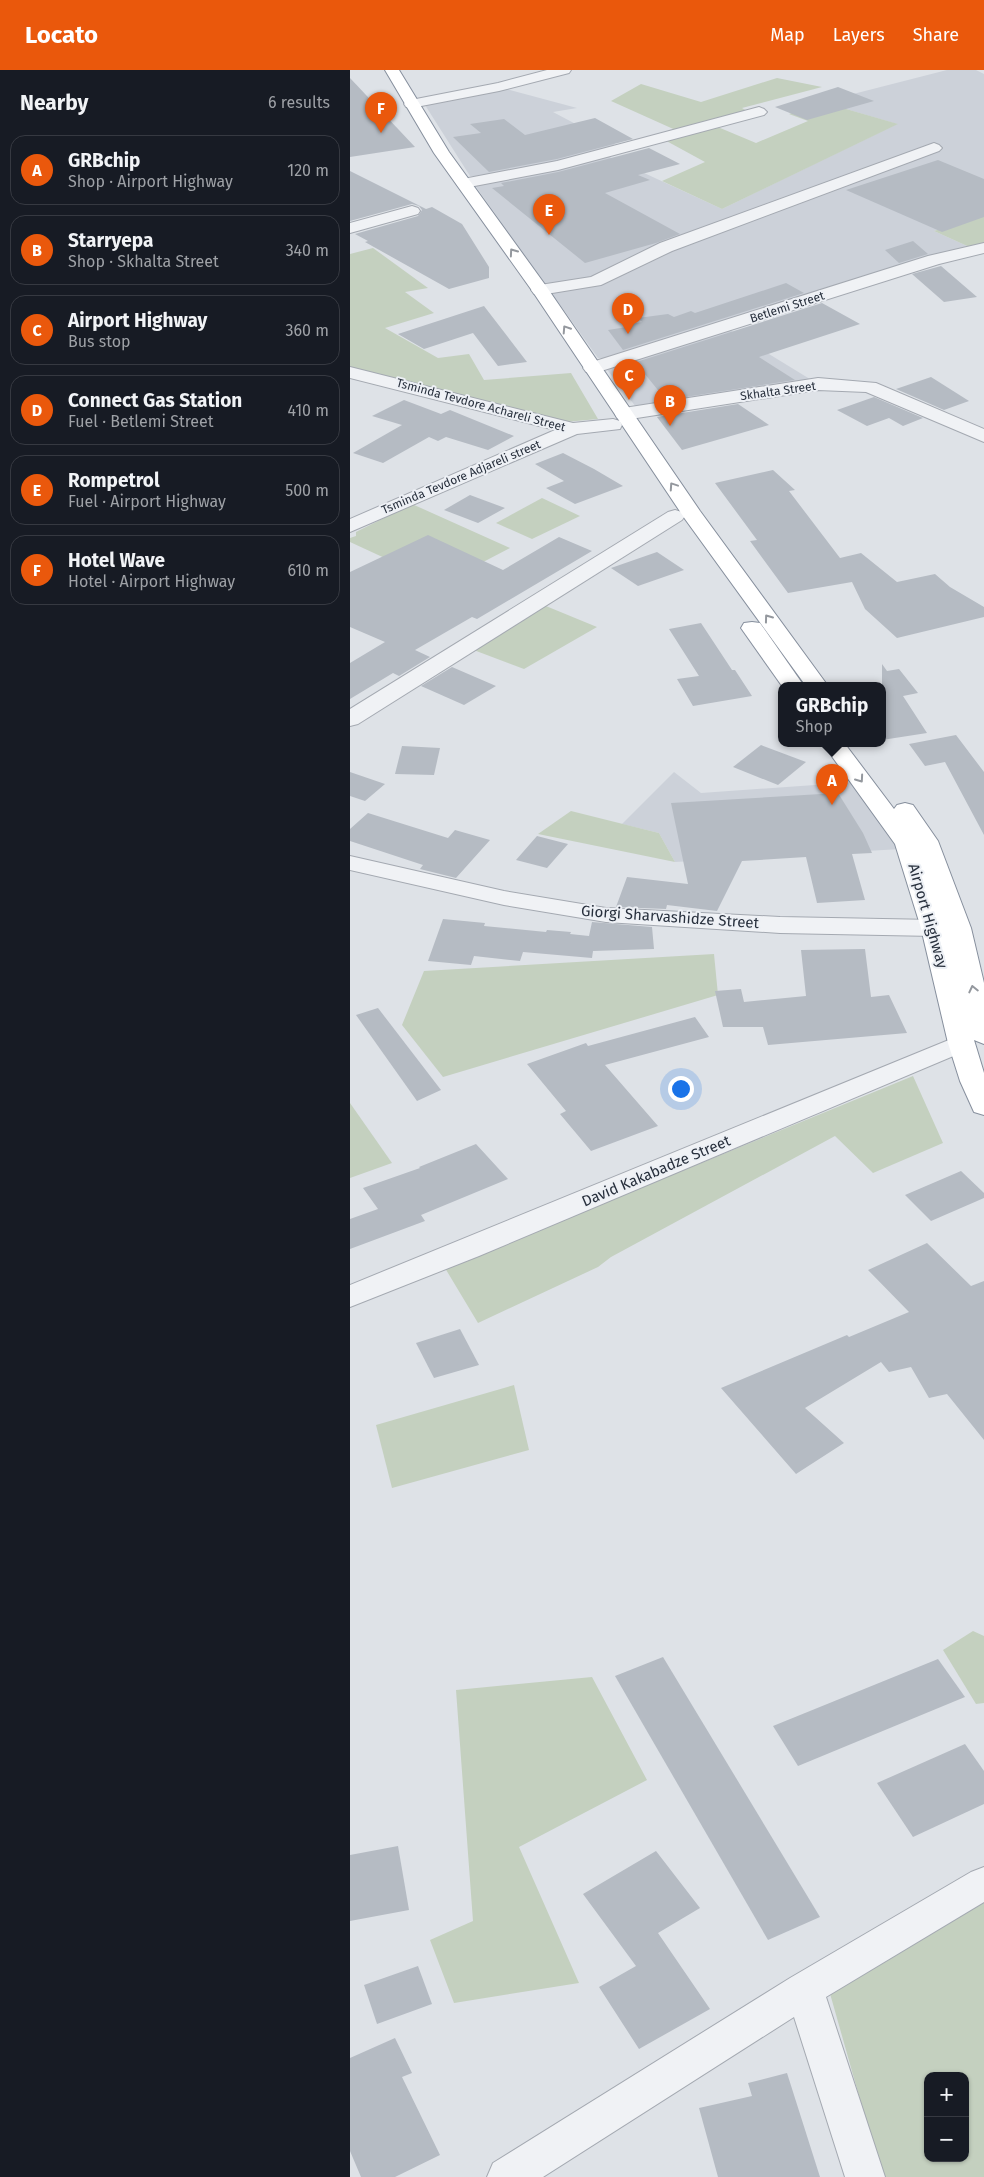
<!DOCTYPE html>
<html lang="en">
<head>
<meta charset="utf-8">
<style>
  body { margin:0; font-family:"Fira Sans",sans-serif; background:#242831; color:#f1f3f6 }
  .controls { position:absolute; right:15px; bottom:15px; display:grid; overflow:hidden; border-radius:10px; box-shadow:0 1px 4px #0004 }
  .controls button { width:45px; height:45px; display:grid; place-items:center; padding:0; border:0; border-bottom:1px solid #363941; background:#171b24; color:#f1f3f6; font:25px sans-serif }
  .you { position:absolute; left:330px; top:1018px; width:18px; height:18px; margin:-12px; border:4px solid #fff; border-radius:50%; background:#1a73e8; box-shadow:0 0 0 8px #1a73e833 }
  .badge { display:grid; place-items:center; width:32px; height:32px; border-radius:50%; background:#ea580c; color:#fff; font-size:16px; font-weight:700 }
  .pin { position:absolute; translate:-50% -41px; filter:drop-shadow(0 1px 2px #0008) }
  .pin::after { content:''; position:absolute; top:26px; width:18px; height:15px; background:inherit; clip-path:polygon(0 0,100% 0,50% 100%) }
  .popup { position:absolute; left:428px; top:612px; width:108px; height:65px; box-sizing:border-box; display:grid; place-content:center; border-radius:10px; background:#171b24; filter:drop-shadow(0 1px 4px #0005); font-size:16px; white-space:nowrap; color:#9ea1a6 }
  .popup b { font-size:19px; color:#f1f3f6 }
  .popup::after { content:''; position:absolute; left:50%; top:100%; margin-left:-10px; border:10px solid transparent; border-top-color:#171b24 }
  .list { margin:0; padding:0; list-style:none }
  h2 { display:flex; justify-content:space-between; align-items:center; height:65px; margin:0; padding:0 20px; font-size:21px }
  h2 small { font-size:16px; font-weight:400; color:#9ea1a6 }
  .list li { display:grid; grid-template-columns:32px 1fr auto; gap:15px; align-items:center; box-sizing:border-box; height:70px; margin:0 10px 10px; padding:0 10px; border:1px solid #363941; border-radius:15px }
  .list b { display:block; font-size:19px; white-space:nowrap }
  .list p { margin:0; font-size:16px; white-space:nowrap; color:#9ea1a6 }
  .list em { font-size:16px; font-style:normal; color:#9ea1a6 }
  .map { position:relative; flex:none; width:634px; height:2107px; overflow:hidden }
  header { display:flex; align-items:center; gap:30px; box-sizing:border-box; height:70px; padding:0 25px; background:#ea580c; color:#fff }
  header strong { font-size:24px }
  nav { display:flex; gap:28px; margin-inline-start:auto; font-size:18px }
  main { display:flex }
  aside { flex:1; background:#171b24 }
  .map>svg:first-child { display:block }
</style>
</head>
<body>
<header>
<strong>Locato</strong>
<nav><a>Map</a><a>Layers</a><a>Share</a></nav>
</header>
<main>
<aside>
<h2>Nearby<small>6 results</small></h2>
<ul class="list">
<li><span class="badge">A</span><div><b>GRBchip</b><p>Shop · Airport Highway</p></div><em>120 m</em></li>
<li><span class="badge">B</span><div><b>Starryepa</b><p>Shop · Skhalta Street</p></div><em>340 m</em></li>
<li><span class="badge">C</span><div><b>Airport Highway</b><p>Bus stop</p></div><em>360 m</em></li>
<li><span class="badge">D</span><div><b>Connect Gas Station</b><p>Fuel · Betlemi Street</p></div><em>410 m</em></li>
<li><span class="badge">E</span><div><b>Rompetrol</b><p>Fuel · Airport Highway</p></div><em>500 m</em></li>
<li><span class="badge">F</span><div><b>Hotel Wave</b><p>Hotel · Airport Highway</p></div><em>610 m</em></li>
</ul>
</aside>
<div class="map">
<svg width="634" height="2107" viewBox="0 0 634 2107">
  <rect width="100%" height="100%" fill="#dee2e7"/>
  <g fill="#ccd1d9">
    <path d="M597,0h29l8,4v141l-50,16 42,19 -251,77 93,57 -182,23 -31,-40 19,-9h-26l-124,-174 30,-8h-34l-45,-71 74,-18 78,21 -24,4 68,36 -18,6 119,55 175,-85 -75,-22z"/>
    <path d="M324,702l27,21 156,-11 44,67 -226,13 -16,-29 -37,-9z"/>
  </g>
  <g fill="#c4d0bf" fill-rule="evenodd">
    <path d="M427,8l45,9 -80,21 10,6 -39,11 43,18 52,-22 -19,-7 33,-12 76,22 -176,85 -60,-28 43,-19 -44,-24 19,-6 -69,-31 30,-17 60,18z"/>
    <path d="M634,145v34l-8,1 -42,-19z"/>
    <path d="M23,178l55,40 -23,4 29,21 -49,15 53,30 31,-4 15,26 87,-7 27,46 -33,3 -215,-50v-118z"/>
    <path d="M192,428l38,18 -48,23 -36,-16z"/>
    <path d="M62,434l98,44 -69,36 -91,-42v-4l6,-2v-4z"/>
    <path d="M191,534l56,23 -73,42 -53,-20z"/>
    <path d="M221,741l88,22 16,29 -137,-28z"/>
    <path d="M364,884l4,41 -275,82 -41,-52 22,-54z"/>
    <path d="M563,1006l30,67 -70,30 -38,-37 -224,121 -13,10 -120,56 -33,-55z"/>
    <path d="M0,1033l42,60 -42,15z"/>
    <path d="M164,1315l15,65 -137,38 -16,-63z"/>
    <path d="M623,1561l11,5v67l-8,1 -33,-54z"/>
    <path d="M242,1607l55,103 -128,67 60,136 -125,20 -24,-63 43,-19 -17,-231z"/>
    <path d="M634,1828v279h-102l-53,-187zM578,2006h37v82h-37z"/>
  </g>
  <g fill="#b5bbc3">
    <path d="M0,8l65,69 -65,10z"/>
    <path d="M488,17l36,14 -67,19 -32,-13z"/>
    <path d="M245,48l38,21 -76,20 -68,13 -36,-35 28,-4 -11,-9 34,-5 21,16z"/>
    <path d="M299,78l31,16 -42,11 12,5 -45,13 75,41 -24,9 -71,20 -93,-75 12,-2 -3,-3 57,-11z"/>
    <path d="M588,90l46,19v38l-42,15 -96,-42z"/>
    <path d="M0,101l76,38 6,-2 30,17 27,43v11l-40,11 -84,-47 3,-1 -13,-7 63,-18 4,-6 -3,-4 -7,-2 -62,17z"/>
    <path d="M563,171l15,13 -29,9 -14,-13z"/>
    <path d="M591,196l36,31 -33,5 -32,-28z"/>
    <path d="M436,213l18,10 -181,57 -15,-20 25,-4 -2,-2 11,-2 -4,-4 30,-4 6,3 17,-6 4,2z"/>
    <path d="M472,233l38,21 -101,33 36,23 -129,20 -26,-32h-3l-4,-5z"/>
    <path d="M134,236l43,56 -29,4 -25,-33 -49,16 -26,-15z"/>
    <path d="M581,307l38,24 -25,9 -48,-21z"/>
    <path d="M524,327l49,21 -20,8 -14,-8 -22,8 -30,-16z"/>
    <path d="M54,330l37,14 9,-4 64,26 -26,14 -42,-13 -8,4 -9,-4 -46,26 -30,-10 49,-28 -30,-9z"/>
    <path d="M388,334l31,21 -87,25 -25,-33z"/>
    <path d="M213,383l31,16 29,17 -48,18 -29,-16 18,-7 -29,-17z"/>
    <path d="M423,400l22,20 -6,1 51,67 21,-5 36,29 38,-8 15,13 34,20v10l-87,21 -32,-29 -13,-27 -64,11 -38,-52 7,-1 -42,-57z"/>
    <path d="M120,425l35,13 -27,15 -34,-13z"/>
    <path d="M78,465l75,35 56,-33 33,14 -115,68 -5,-2 -57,33 15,7 -31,19 -6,-3 -43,26v-36l35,-21 -35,-15v-55z"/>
    <path d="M307,482l27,18 -46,16 -27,-18z"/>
    <path d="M351,553l31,47h3l17,26 -59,10 -16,-27 22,-3 -30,-47z"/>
    <path d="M532,594l5,7 12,-2 19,24 -15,3 24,37 -45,7z"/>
    <path d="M102,597l44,19 -32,19 -43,-19z"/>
    <path d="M606,665l28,37v63l-39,-73 -20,4 -16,-22z"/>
    <path d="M411,675l45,17 -28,23 -45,-18z"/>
    <path d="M52,676l38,2 -6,27 -39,-1z"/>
    <path d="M0,702l35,12 -20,17 -15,-5z"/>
    <path d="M488,723l25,40 9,20 -20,1 13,46 -48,3 -11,-46 -64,4 -25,50 -50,-6 -1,4 -50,-2 11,-30 61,7 -17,-81z"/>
    <path d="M18,743l80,25 7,-8 35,10 -34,38 -36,-9 3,-4 -73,-24v-12z"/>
    <path d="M187,766l31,8 -21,24 -31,-8z"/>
    <path d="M93,849l42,4 -1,3 62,6 1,-2 24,2 -1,2 19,2 3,-14 60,5 2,22 -61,2 -1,7 -69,-6 -3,9 -46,-5 -3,9 -43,-4z"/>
    <path d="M515,879l6,48 18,-2 18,38 -139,12 -5,-18h-40l-8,-36 26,-2 3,13 62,-6 -5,-46z"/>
    <path d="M28,938l63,82 -24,11 -61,-86z"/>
    <path d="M345,947l14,20 -104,28 53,61 -67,25 -31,-37 6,-3 -39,-47 59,-21 2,3z"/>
    <path d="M126,1074l32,35 -87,36 4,6 -75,28v-30l28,-10 -15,-21 57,-20 -1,-1z"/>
    <path d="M611,1101l23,22v5l-53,23 -26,-26z"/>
    <path d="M577,1173l44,43 13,-5v159l-37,-46 -18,4 -18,-31 -22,5 -8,-10 -76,46 39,35 -48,31 -75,-86 126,-53 2,2 60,-25 -41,-42z"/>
    <path d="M110,1259l19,36 -45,13 -18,-35z"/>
    <path d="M313,1587l157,260 -52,23 -153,-264z"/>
    <path d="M588,1589l27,38 -167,69 -25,-40z"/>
    <path d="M615,1674l19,27v33l-71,33 -36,-54z"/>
    <path d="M48,1776l11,64 -59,11v-66z"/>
    <path d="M306,1781l44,57 -42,25 52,76 -71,40 -40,-62 37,-21 -53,-72z"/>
    <path d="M68,1896l14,38 -55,20 -13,-39z"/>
    <path d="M45,1968l17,35 -10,4 38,78 -45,22h-34l-11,-26v-93z"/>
    <path d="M437,2003l33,104h-102l-19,-69 53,-12 -4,-13z"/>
  </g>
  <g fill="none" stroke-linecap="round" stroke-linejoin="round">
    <defs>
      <g id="minor">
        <path d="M197,0h24l-2,3 -70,18 -88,17 -5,-1 -2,-3 2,-3 5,-1 87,-17z"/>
        <path d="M409,37l5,2 3,3 -3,3 -206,55 -94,18 -6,-2 -2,-3 2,-3 99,-19z"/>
        <path d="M584,73l5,2 3,3 -3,3 -267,100 -71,34 -61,10 -6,-1 -3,-4 3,-4 6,-1 51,-8 69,-34z"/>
        <path d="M62,136l6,2 2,3 -2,3 -68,19v-10z"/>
        <path d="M634,173v10l-45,11 -341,108 -6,1 -6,-1 -3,-4 3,-4 342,-108z"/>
        <path d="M0,297l223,56 40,-4 7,2 2,4 -2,4 -43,5 -227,98v-13l205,-89 -205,-52z"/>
        <path d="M468,308l58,5 108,46v13l-118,-50 -48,-2 -194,30 -7,-2 -2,-4 2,-4 7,-2z"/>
        <path d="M325,440l7,2 3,4 -3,4 -324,204 -8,2v-17l318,-197z"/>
        <path d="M0,786l154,35 102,17 174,9 154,3 9,3 4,5 -4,5 -9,3 -154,-3 -174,-11 -102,-17 -154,-35z"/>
        <path d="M611,965l9,2 4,6 -4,6 -491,207 -129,51v-22z"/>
        <path d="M634,1797v35l-158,95 59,180h-40l-51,-160 -251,160h-56l6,-14 297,-185 181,-106z"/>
      </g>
      <g id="highway">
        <path d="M35,0h14l50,82 97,134 154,225 128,175h-22l-121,-167 -152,-227 -99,-139z"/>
        <path d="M402,552l8,1 44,63h-22l-41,-58 3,-5z"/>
        <path d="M473,674h22l49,65 3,-4 8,-2 8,2 25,36 33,87 13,55v61l-10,-4 10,33v42l-10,-3 -14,-31 -12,-38 -27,-115 -26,-84z"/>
      </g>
    </defs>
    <use href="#minor" stroke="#a4a9b1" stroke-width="2"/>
    <use href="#highway" stroke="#868f9d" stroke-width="2"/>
    <use href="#minor" fill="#f0f2f5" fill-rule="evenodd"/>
    <use href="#highway" fill="#fff" fill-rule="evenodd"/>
  </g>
  <defs><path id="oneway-chevron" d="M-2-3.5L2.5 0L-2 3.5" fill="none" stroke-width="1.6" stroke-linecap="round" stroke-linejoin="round" transform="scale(1.25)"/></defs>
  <g stroke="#94989e">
    <use href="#oneway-chevron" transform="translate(163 182) rotate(-125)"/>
    <use href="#oneway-chevron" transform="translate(216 259) rotate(-123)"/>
    <use href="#oneway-chevron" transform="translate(323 416) rotate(-124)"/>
    <use href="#oneway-chevron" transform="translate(418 548) rotate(-126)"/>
    <use href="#oneway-chevron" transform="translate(510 709) rotate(55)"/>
    <use href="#oneway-chevron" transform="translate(623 919) rotate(-103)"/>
  </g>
  <g text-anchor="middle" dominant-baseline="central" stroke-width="4" stroke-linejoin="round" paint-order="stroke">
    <g font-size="12" fill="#28303d" stroke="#edf0f5">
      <text transform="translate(437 237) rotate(-18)">Betlemi Street</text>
      <text transform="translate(428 321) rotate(-8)">Skhalta Street</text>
      <text transform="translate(131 335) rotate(15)">Tsminda Tevdore Achareli Street</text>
      <text transform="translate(111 407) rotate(-23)">Tsminda Tevdore Adjareli street</text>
    </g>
    <g font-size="15" fill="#28303d" stroke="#edf0f5">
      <text transform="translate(578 846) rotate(74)">Airport Highway</text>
      <text transform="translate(320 847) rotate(4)">Giorgi Sharvashidze Street</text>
      <text transform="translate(306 1101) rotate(-23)">David Kakabadze Street</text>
    </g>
  </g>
</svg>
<div class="controls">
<button>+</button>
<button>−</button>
</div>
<div class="you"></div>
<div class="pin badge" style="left:482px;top:735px">A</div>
<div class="popup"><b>GRBchip</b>Shop</div>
<div class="pin badge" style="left:320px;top:356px">B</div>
<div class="pin badge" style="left:279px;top:330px">C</div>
<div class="pin badge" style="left:278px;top:264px">D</div>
<div class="pin badge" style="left:199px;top:165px">E</div>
<div class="pin badge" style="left:31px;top:63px">F</div>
</div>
</main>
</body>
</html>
